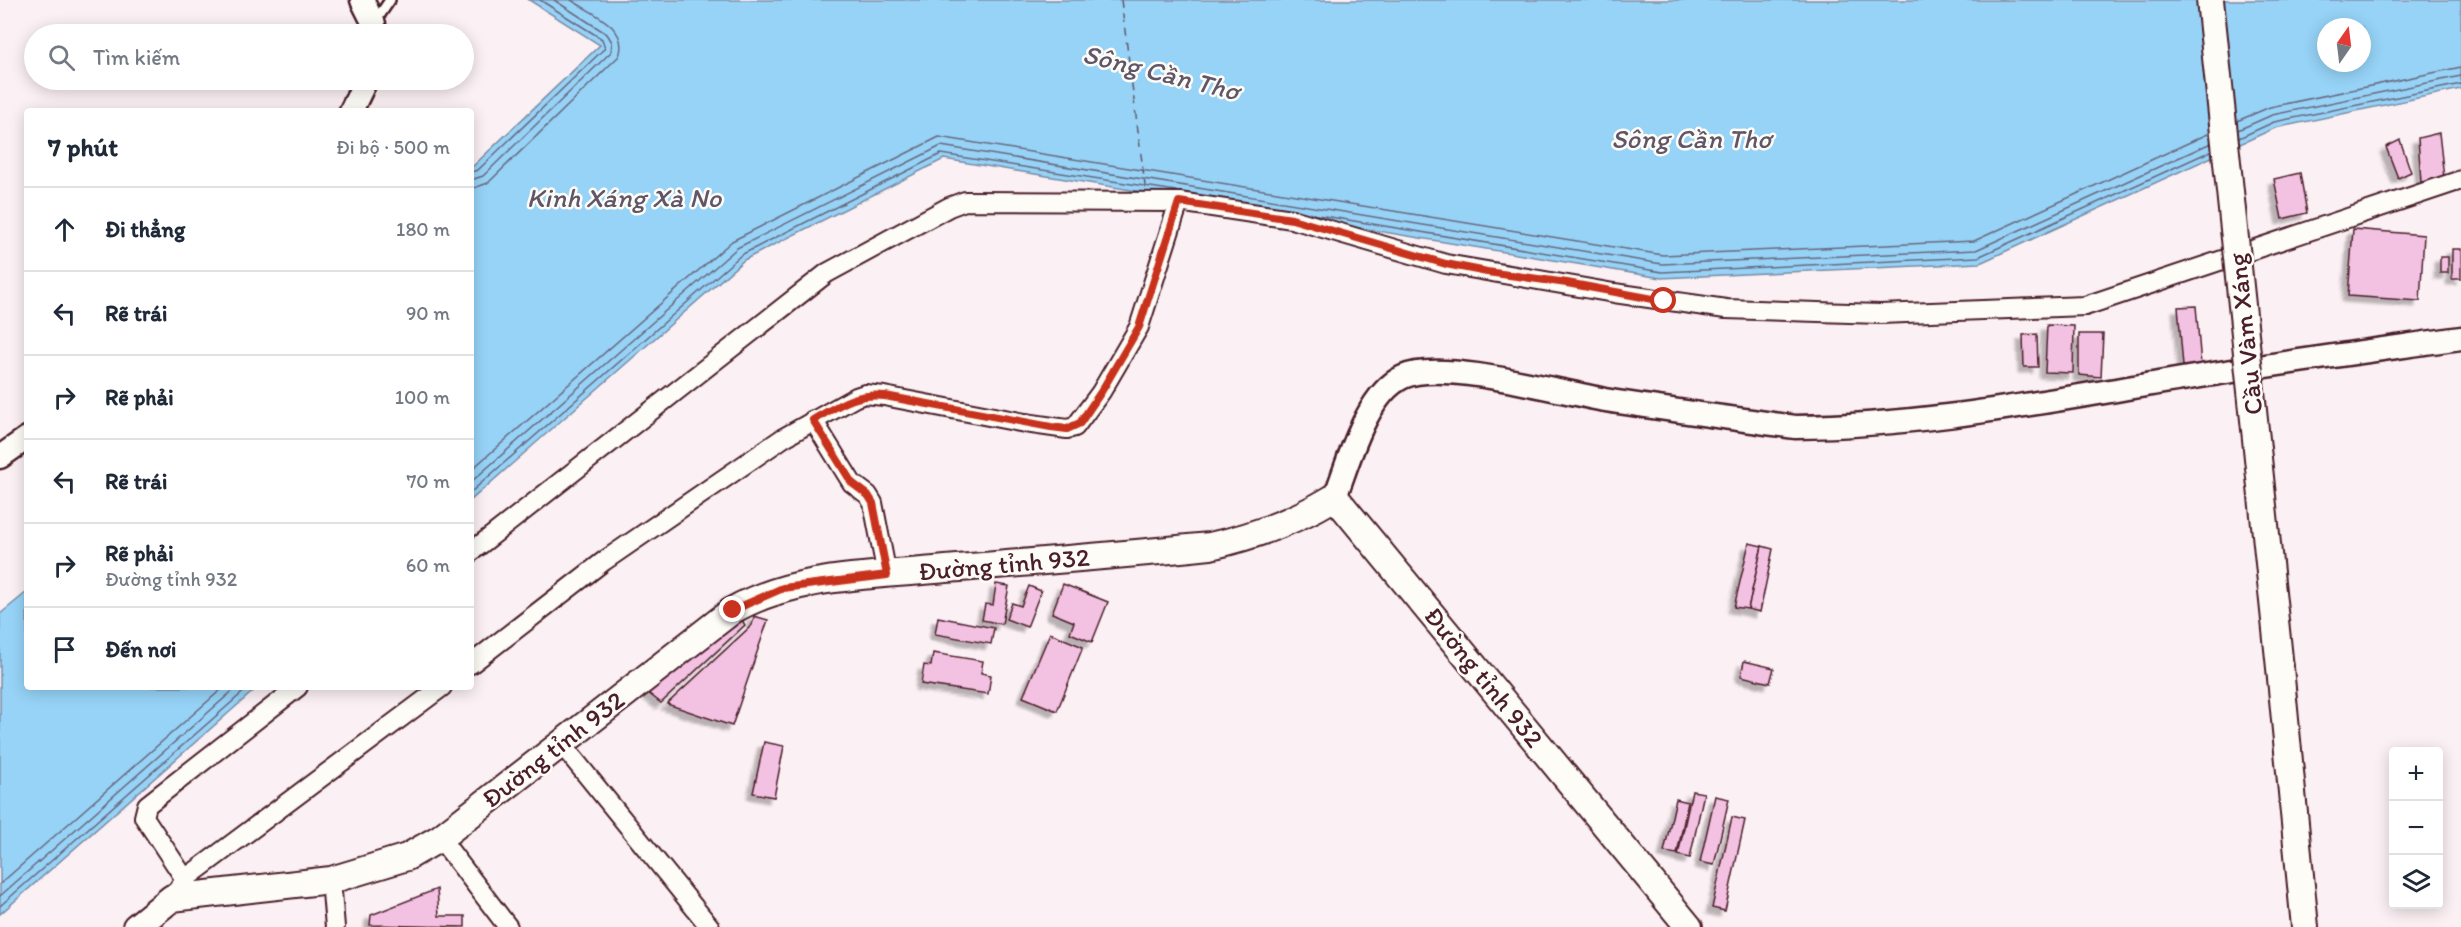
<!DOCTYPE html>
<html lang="vi">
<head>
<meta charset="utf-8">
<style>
  body { margin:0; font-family:Itim,sans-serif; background:#f6f6f7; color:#1f2937 }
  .controls { position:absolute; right:18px; bottom:18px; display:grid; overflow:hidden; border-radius:6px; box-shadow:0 3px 15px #0003 }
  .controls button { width:54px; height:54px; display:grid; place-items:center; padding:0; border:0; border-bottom:2px solid #e0e1e3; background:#fff; color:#1f2937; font:30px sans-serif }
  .compass { position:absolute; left:2317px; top:18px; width:54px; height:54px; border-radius:50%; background:#fff; box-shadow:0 3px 15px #0003; rotate:14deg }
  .stop { position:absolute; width:18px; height:18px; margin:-14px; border:4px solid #c8321e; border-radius:50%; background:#fff }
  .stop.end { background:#c8321e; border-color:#fff; box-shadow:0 2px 6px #0008 }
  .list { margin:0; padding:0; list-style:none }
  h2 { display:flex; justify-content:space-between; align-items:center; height:78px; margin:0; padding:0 24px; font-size:26px }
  h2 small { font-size:20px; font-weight:400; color:#747a83 }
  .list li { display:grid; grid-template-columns:39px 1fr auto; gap:18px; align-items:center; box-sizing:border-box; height:84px; padding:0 24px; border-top:2px solid #e0e1e3 }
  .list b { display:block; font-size:22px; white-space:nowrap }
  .list p { margin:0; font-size:20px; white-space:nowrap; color:#747a83 }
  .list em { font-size:20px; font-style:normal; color:#747a83 }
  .icon { flex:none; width:33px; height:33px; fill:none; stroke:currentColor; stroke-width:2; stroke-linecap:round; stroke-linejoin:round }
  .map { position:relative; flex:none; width:2461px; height:927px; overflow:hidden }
  .search { position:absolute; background:#fff; box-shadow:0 3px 15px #0003; left:24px; top:24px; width:450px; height:66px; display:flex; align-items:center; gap:15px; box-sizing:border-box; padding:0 21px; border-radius:33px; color:#747a83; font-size:22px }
  .panel { position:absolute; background:#fff; box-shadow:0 3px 15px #0003; left:24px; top:108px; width:450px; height:582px; border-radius:6px }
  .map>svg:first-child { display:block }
</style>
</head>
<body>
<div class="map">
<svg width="2461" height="927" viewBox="0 0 2461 927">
  <defs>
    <filter id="shadow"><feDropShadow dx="-5.5" dy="5.5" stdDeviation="1.5" flood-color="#0004"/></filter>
  </defs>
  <rect width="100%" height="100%" fill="#fbf0f3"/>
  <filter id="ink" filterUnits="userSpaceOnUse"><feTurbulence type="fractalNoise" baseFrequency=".0167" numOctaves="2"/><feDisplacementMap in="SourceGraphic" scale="12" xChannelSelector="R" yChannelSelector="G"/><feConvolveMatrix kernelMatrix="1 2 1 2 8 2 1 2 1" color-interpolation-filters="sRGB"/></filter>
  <g filter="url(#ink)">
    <g fill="#96d3f7" stroke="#788ba5" stroke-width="1.5" fill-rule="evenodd">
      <path d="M529,0h1932v89l-186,39 -295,135 -319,15 -717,-119 -200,101 -273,240v-332l129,-123zM2326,27h36v36h-36z"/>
      <path d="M27,592v95h231l-258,227v-300z"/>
    </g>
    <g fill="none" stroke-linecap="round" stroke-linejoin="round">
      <g stroke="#68677d" stroke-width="1.5">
        <path d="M2237,121l33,-14 191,-40"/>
        <path d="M2238,130l34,-15 189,-39"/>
        <path d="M2239,138l35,-16 187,-38"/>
        <path d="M471,172l7,-2 127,-122 -3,-9 -62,-39"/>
        <path d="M471,180l12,-4 128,-124 1,-10 -5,-8 -53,-34"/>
        <path d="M471,189l17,-6 131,-127c11,-29 -28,-43 -48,-56"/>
        <path d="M1312,214l350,58 316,-15 233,-106"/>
        <path d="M471,470l261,-229 207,-104 724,118 311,-14 236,-108"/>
        <path d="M471,482l266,-234 204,-102 721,118 314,-14 235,-107"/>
        <path d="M471,492l270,-237 200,-101 235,37"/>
        <path d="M0,884l224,-197"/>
        <path d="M0,896l237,-209"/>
        <path d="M0,906l249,-219"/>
      </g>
      <path stroke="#615568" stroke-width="1.5" stroke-dasharray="8 6" stroke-linecap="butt" d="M1121,0l25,193"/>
    </g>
    <g fill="#f3c1e1" stroke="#4a1f2b" stroke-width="1.5" filter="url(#shadow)">
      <path d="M2439,133l5,45 -23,4 -3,-44z"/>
      <path d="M2400,140l11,32 -13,6 -12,-31z"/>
      <path d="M2300,173l7,40 -25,6 -8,-40z"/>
      <path d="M2353,229l71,6 -4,66 -72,-5z"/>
      <rect x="2452" y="249" width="9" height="30"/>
      <rect x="2440" y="257" width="8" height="16"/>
      <path d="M2196,306l5,59 -18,1 -5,-59z"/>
      <path d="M2047,325l27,1 -1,47 -28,-1z"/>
      <path d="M2037,334l1,33h-14l-1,-32z"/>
      <path d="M2079,334h24l-2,43 -22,-2z"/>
      <path d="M1749,543l13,3 -14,63 -14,-2z"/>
      <path d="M1762,546l11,3 -13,63 -12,-3z"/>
      <path d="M996,584l13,2 -7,38 -20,-4 3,-16 8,1z"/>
      <path d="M1063,584l45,18 -16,40 -22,-9 4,-11 -22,-9z"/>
      <path d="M1029,586l12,5 -14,36 -21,-8 6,-16 9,3z"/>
      <path d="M739,615l6,10 -84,78 -18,-14z"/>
      <path d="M754,616l14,4 -36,106 -65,-22 85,-79z"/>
      <path d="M938,617l56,11 -3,16 -56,-10z"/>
      <path d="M1050,633l33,14 -26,64 -34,-14z"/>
      <path d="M933,653l50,8 -2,12 10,2 -3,19 -67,-10 3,-19 7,1z"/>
      <path d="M1744,661l30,7 -4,15 -29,-7z"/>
      <path d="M764,742l20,4 -10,51 -21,-4z"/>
      <path d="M1692,791l12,2 -14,65 -12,-3z"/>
      <path d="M1715,796l14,3 -15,66 -14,-3z"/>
      <path d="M1676,799l12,3 -11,52 -13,-2z"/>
      <path d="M1732,817l13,3 -20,91 -13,-3z"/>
      <path d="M437,889l2,27h26v11l-95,-2 1,-10z"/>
    </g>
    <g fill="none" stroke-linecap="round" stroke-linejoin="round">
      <defs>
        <path id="service" d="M375,22l15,-22"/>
        <g id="minor">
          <path d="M813,420l39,63 16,12 5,8 14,72"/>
          <path d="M471,552l356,-279 122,-66 16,-6 214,1 113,17 154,45 168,29 112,16 154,5 205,-8 376,-126"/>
          <path d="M471,664l133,-103 179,-123 73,-41 9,-3 19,2 141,27 42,6 8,-2 26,-35 38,-65 40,-125"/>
          <path d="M560,742l150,185"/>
          <path d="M440,838l68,89"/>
          <path d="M185,879l-41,-62 3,-12 151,-118"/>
          <path d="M331,880l4,47"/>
          <path d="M172,898l13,-19 257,-192"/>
        </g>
        <g id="tertiary">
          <path d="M362,0l12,24 -2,10"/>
          <path d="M351,111l15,-31"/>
          <path d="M0,457l27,-19"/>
          <path d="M1335,497c14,-36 31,-103 68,-120 37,-18 158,15 202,23 63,10 127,18 190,27 125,-1 247,-25 369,-45 99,-17 198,-30 297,-44"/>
        </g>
        <g id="secondary">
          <path d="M2280,668l25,259"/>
          <path d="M136,927l36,-29 159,-18 76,-23 33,-19 293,-228c63,-36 143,-34 213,-41 88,-7 176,-14 264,-23 46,-10 85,-25 125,-49l354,430"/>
        </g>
      </defs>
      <use href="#service" stroke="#4a1f2b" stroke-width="14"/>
      <use href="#minor" stroke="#4a1f2b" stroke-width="22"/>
      <use href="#tertiary" stroke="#4a1f2b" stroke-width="27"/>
      <use href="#secondary" stroke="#4a1f2b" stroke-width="30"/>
      <use href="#service" stroke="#fdfcf7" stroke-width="9"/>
      <use href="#minor" stroke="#fdfcf7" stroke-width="18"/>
      <use href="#tertiary" stroke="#fdfcf7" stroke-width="22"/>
      <use href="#secondary" stroke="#fdfcf7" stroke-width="26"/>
      <defs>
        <path id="secondary-bridge" d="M2210,0l70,668"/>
      </defs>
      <use href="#secondary-bridge" stroke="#4a1f2b" stroke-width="30" stroke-linecap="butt"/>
      <use href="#secondary-bridge" stroke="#fdfcf7" stroke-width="26"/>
    </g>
  </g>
  <g fill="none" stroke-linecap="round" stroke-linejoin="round" filter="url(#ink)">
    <path stroke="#c8321e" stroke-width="8" d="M733,610l50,-22 104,-13 -14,-72 -5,-8 -16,-12 -39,-63c27,-15 40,-27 72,-24l166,31 16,2 13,-6 21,-31 38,-65 40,-125 113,17 154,45 41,8 80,11 97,18"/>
  </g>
  <g text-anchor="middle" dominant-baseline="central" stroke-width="5" stroke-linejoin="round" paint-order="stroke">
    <g font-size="26" fill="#4a1f2b" stroke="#fdfcf7">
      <text transform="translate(2245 334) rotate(-96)">Cầu Vàm Xáng</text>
      <text transform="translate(1004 564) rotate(-5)">Đường tỉnh 932</text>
      <text transform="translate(1484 677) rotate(51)">Đường tỉnh 932</text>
      <text transform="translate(553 749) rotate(-38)">Đường tỉnh 932</text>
    </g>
    <g font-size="27" font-style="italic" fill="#615568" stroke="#fdfcf7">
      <text transform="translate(1161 72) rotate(14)">Sông Cần Thơ</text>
      <text x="1691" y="138">Sông Cần Thơ</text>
      <text x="624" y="197">Kinh Xáng Xà No</text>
    </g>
  </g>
</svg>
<div class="controls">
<button>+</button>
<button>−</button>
<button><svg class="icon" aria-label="layers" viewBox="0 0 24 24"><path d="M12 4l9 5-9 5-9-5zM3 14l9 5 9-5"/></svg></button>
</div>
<svg class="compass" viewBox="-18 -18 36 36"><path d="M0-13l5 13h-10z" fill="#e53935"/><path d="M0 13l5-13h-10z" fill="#747a83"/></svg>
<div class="stop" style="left:1664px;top:301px"></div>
<div class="stop end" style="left:733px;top:610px"></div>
<div class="search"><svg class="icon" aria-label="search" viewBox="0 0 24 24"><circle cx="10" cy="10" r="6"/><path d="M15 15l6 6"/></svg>Tìm kiếm</div>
<section class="panel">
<h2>7 phút<small>Đi bộ · 500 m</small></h2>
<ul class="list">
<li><svg class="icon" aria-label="ahead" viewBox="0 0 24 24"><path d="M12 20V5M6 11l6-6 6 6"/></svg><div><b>Đi thẳng</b></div><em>180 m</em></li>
<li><svg class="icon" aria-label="left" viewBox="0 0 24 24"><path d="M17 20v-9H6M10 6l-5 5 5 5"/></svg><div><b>Rẽ trái</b></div><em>90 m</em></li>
<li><svg class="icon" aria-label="right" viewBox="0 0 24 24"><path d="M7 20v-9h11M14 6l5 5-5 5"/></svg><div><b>Rẽ phải</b></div><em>100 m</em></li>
<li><svg class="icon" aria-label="left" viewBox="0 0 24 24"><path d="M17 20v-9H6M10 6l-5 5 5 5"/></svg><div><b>Rẽ trái</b></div><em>70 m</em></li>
<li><svg class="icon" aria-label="right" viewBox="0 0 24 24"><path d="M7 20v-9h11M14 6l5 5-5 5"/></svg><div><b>Rẽ phải</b><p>Đường tỉnh 932</p></div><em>60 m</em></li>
<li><svg class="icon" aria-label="arrive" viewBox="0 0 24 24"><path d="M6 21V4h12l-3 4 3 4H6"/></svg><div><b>Đến nơi</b></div></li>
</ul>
</section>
</div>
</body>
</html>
